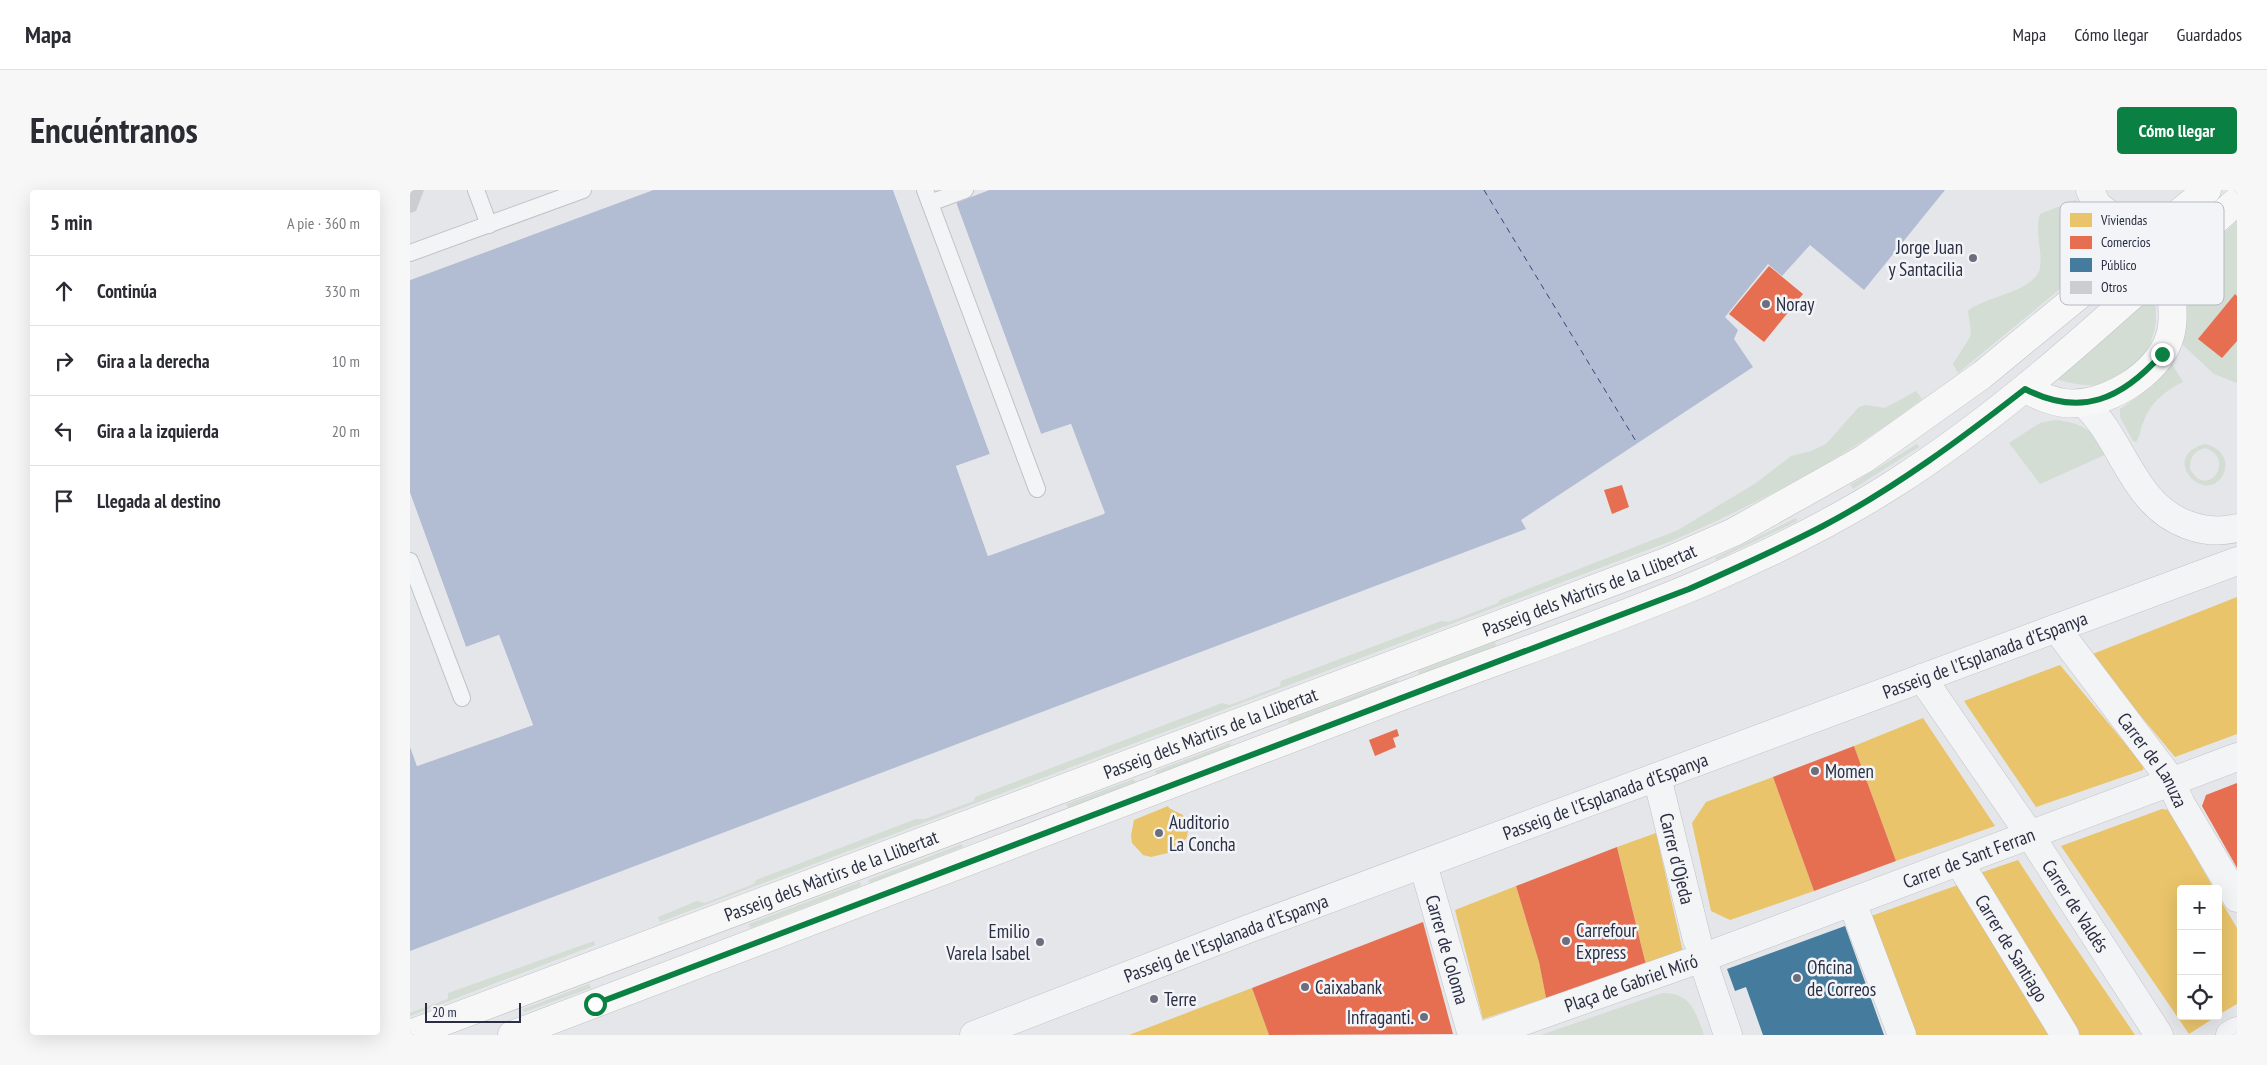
<!DOCTYPE html>
<html lang="es">
<head>
<meta charset="utf-8">
<style>
  body { margin:0; font-family:"PT Sans Narrow",sans-serif; background:#f7f7f7; color:#2b2b33 }
  .controls { position:absolute; right:15px; bottom:15px; display:grid; overflow:hidden; border-radius:5px; box-shadow:0 5px 20px #0002 }
  .controls button { width:45px; height:45px; display:grid; place-items:center; padding:0; border:0; border-bottom:1px solid #e1e1e2; background:#fff; color:#2b2b33; font:25px sans-serif }
  .scale { position:absolute; left:15px; bottom:12px; width:96px; box-sizing:border-box; padding-left:5px; border:2px solid #2a2f43; border-top:0; font-size:14px; line-height:18px; white-space:nowrap; color:#2a2f43; -webkit-text-stroke:4px #f2f4f8; paint-order:stroke }
  .stop { position:absolute; width:15px; height:15px; margin:-11px; border:4px solid #0b8043; border-radius:50%; background:#fff }
  .stop.end { background:#0b8043; border-color:#fff; box-shadow:0 1px 5px #0008 }
  .list { margin:0; padding:0; list-style:none }
  h2 { display:flex; justify-content:space-between; align-items:center; height:65px; margin:0; padding:0 20px; font-size:21px }
  h2 small { font-size:16px; font-weight:400; color:#7c7c81 }
  .list li { display:grid; grid-template-columns:32px 1fr auto; gap:15px; align-items:center; box-sizing:border-box; height:70px; padding:0 20px; border-top:1px solid #e1e1e2 }
  .list b { display:block; font-size:19px; white-space:nowrap }
  .list em { font-size:16px; font-style:normal; color:#7c7c81 }
  .icon { flex:none; width:28px; height:28px; fill:none; stroke:currentColor; stroke-width:2; stroke-linecap:round; stroke-linejoin:round }
  .map { position:relative; flex:none; width:1827px; height:845px; overflow:hidden; border-radius:5px }
  header { display:flex; align-items:center; gap:30px; box-sizing:border-box; height:70px; padding:0 25px; background:#fff; border-bottom:1px solid #e1e1e2 }
  header strong { font-size:24px }
  nav { display:flex; gap:28px; margin-inline-start:auto; font-size:18px }
  .intro { display:flex; align-items:center; justify-content:space-between; box-sizing:border-box; height:120px; padding:0 30px }
  h1 { margin:0; font-size:35px }
  .button { padding:12px 22px; border-radius:5px; background:#0b8043; color:#fff; font-size:18px; font-weight:700 }
  main { display:flex; gap:30px; padding:0 30px }
  aside { flex:1; background:#fff; border-radius:5px; box-shadow:0 5px 20px #0002 }
  .map>svg:first-child { display:block }
</style>
</head>
<body>
<header>
<strong>Mapa</strong>
<nav><a>Mapa</a><a>Cómo llegar</a><a>Guardados</a></nav>
</header>
<div class="intro"><h1>Encuéntranos</h1><a class="button">Cómo llegar</a></div>
<main>
<aside>
<h2>5 min<small>A pie · 360 m</small></h2>
<ul class="list">
<li><svg class="icon" aria-label="ahead" viewBox="0 0 24 24"><path d="M12 20V5M6 11l6-6 6 6"/></svg><div><b>Continúa</b></div><em>330 m</em></li>
<li><svg class="icon" aria-label="right" viewBox="0 0 24 24"><path d="M7 20v-9h11M14 6l5 5-5 5"/></svg><div><b>Gira a la derecha</b></div><em>10 m</em></li>
<li><svg class="icon" aria-label="left" viewBox="0 0 24 24"><path d="M17 20v-9H6M10 6l-5 5 5 5"/></svg><div><b>Gira a la izquierda</b></div><em>20 m</em></li>
<li><svg class="icon" aria-label="arrive" viewBox="0 0 24 24"><path d="M6 21V4h12l-3 4 3 4H6"/></svg><div><b>Llegada al destino</b></div></li>
</ul>
</aside>
<div class="map">
<svg width="1827" height="845" viewBox="0 0 1827 845">
  <rect width="100%" height="100%" fill="#e4e6e9"/>
  <g fill="#d3ddd4" fill-rule="evenodd">
    <path d="M1666,10c4,7 8,15 12,22 7,12 18,19 12,34l-142,117 -5,-9 17,-27 1,-5 -3,-21c16,-14 67,-19 72,-43 3,-17 -6,-37 0,-54z"/>
    <path d="M1827,31v162l-23,-9 -32,-30 5,-27 -1,-32 13,-28z"/>
    <path d="M1742,102c12,33 -4,72 -36,88 -19,9 -46,5 -64,-3z"/>
    <path d="M1762,174l11,18c-19,9 -33,21 -40,41 -3,7 -3,13 -7,19l-3,-1 -13,-24v-8l32,-22z"/>
    <path d="M1506,201l6,8c-75,58 -161,103 -248,141l-1014,382 -2,-5 39,-16 8,2 49,-19 2,-4 160,-61h9l49,-18 1,-4 247,-94 8,2 50,-19 1,-5 160,-60 8,1 49,-19 2,-3 178,-70 78,-47 35,-27 20,-5 15,-7 33,-37 7,-2 19,3z"/>
    <path d="M1645,230c29,3 37,11 54,33l-69,31 -31,-41 31,-20z"/>
    <path d="M1507,254l2,3 -66,42 -3,-4z"/>
    <path d="M1795,254c14,3 26,15 18,31 -18,32 -65,-19 -18,-31zM1795,258c32,10 3,53 -15,21 0,-12 4,-18 15,-21z"/>
    <path d="M1386,328l1,3 -81,39 -1,-2z"/>
    <path d="M1085,452l1,4 -77,29 -1,-4z"/>
    <path d="M987,490l1,3 -109,41 -1,-4z"/>
    <path d="M820,553l1,3 -74,29 -2,-4z"/>
    <path d="M724,589l1,3 -67,26 -2,-4z"/>
    <path d="M552,654l1,3 -93,36 -2,-3z"/>
    <path d="M450,692l1,4 -111,42 -1,-4z"/>
    <path d="M184,751l1,4 -185,71v-3l38,-14v-6z"/>
    <path d="M179,794l2,4 -67,24 -1,-3z"/>
    <path d="M1252,803c29,0 33,18 42,42h-163z"/>
  </g>
  <path fill="#b2bdd4" d="M243,0h240l97,264 -34,12 32,90 116,-42 -33,-90 -30,10 -85,-232 33,-12h956l-81,100 -54,-45 -28,31 -14,-12 -43,53 13,13 -4,9 19,28 -232,153 5,9 -1116,422v-204l7,19 116,-41 -34,-90 -33,12 -56,-154v-213z"/>
  <g fill="#e4e6e9">
    <path d="M236,0h7l-243,90v-3z"/>
    <path d="M483,0h2l97,264 -1,2 -32,12 30,85 113,-41 -32,-85 -28,10 -3,-2 -85,-232 1,-3 27,-10h7l-33,13 85,231 30,-10 34,89 -117,43 -32,-90 34,-12z"/>
    <path d="M0,303l56,154 33,-12 34,90 -116,41 -7,-22 9,19 110,-39 -32,-86 -30,11 -3,-1 -54,-148z"/>
  </g>
  <g fill="#e9c46a">
    <path d="M1827,407v137l-62,23 -85,-102z"/>
    <path d="M1650,475l84,101 -1,4 -107,37 -72,-106z"/>
    <path d="M1513,528l72,108 -99,35 -42,-115z"/>
    <path d="M1363,587l41,114 -84,29 -19,-9 -19,-88 14,-21z"/>
    <path d="M758,616l1,2 14,7 5,15 -1,7 -5,7 -14,9 -17,4 -8,-2 -11,-12 -1,-7 3,-16z"/>
    <path d="M1752,619l7,1 45,79h-33v127h36l-28,18 -128,-188z"/>
    <path d="M1246,643l27,119 -37,13 -29,-118z"/>
    <path d="M1608,670l39,60 78,115h-55l-103,-161z"/>
    <path d="M1548,695l94,150h-136l-45,-119z"/>
    <path d="M1106,696l23,76 7,36 -63,21 -28,-109z"/>
    <path d="M1808,706l19,32v76l-19,11z"/>
    <path d="M842,798l17,47h-140l81,-31z"/>
  </g>
  <g fill="#e76f51">
    <path d="M1359,76l34,28 -39,48 -35,-28z"/>
    <path d="M1825,104l2,2v45l-15,17 -24,-19z"/>
    <path d="M1212,295l7,22 -17,7 -8,-24z"/>
    <path d="M987,539l2,7 -6,2 3,9 -21,9 -6,-16z"/>
    <path d="M1444,556l42,115 -82,30 -41,-114z"/>
    <path d="M1827,593v85l-35,-62 4,-11z"/>
    <path d="M1207,657l29,118 -100,33 -7,-36 -23,-76z"/>
    <path d="M1013,732l30,112 -184,1 -17,-47z"/>
  </g>
  <path fill="#457b9d" d="M1435,736l39,109h-121l-17,-48 -11,4 -8,-22z"/>
  <g fill="none" stroke-linecap="round" stroke-linejoin="round">
    <path stroke="#334778" stroke-width="1" stroke-dasharray="6 5" stroke-linecap="butt" d="M1074,0l153,253"/>
  </g>
  <path fill="#cccdd1" d="M0,0h14l-8,21 -6,2z"/>
  <g fill="none" stroke-linecap="round" stroke-linejoin="round">
    <defs>
      <g id="lane">
        <path d="M66,0l13,35"/>
        <path d="M515,0l112,299"/>
        <path d="M520,13l35,-13"/>
        <path d="M0,63l173,-63"/>
        <path d="M0,371l52,137"/>
      </g>
      <g id="street">
        <path d="M1680,0l7,15 47,37"/>
        <path d="M1675,213c6,8 13,15 19,24 25,37 39,82 84,98 16,6 33,7 49,3"/>
        <path id="s1" d="M1646,438l112,148 13,28 56,94"/>
        <path id="s2" d="M1512,488l108,157 129,200"/>
        <path id="s3" d="M1247,587l40,163"/>
        <path id="s4" d="M1549,672l106,173"/>
        <path id="s5" d="M1013,674l49,171"/>
        <path d="M1442,712l50,133"/>
        <path d="M1292,768l26,77"/>
        <path id="s6" d="M564,845l274,-106 989,-368"/>
        <path id="s7" d="M1074,845l218,-77 535,-201"/>
        <path d="M1820,845l7,-4"/>
      </g>
      <g id="primary">
        <path d="M1615,199c13,6 24,12 39,14 39,5 95,-28 106,-67 3,-10 3,-23 2,-34 0,-18 -4,-35 -15,-49"/>
        <path id="s8" d="M0,844l1258,-473 66,-29 130,-73 118,-84 225,-185"/>
        <path d="M102,845c291,-110 582,-220 872,-332 172,-66 352,-119 508,-218 126,-80 234,-185 345,-284"/>
      </g>
    </defs>
    <use href="#lane" stroke="#c1c3c7" stroke-width="18"/>
    <use href="#street" stroke="#c1c3c7" stroke-width="29"/>
    <use href="#primary" stroke="#c0c2c7" stroke-width="29"/>
    <use href="#lane" stroke="#f3f4f6" stroke-width="16"/>
    <use href="#street" stroke="#f3f4f6" stroke-width="28"/>
    <use href="#primary" stroke="#f7f7f7" stroke-width="28"/>
  </g>
  <g fill="none" stroke-linecap="round" stroke-linejoin="round">
    <path stroke="#0b8043" stroke-width="6" d="M185,814l1094,-415c45,-20 90,-40 134,-63 72,-38 138,-87 202,-137 56,29 97,10 137,-35"/>
  </g>
  <g fill="#6b6f7d" stroke="#f2f4f8" stroke-width="2">
    <circle cx="1563" cy="68" r="5"/>
    <circle cx="1356" cy="114" r="5"/>
    <circle cx="1405" cy="581" r="5"/>
    <circle cx="749" cy="643" r="5"/>
    <circle cx="1156" cy="751" r="5"/>
    <circle cx="630" cy="752" r="5"/>
    <circle cx="1387" cy="788" r="5"/>
    <circle cx="895" cy="797" r="5"/>
    <circle cx="744" cy="809" r="5"/>
    <circle cx="1014" cy="827" r="5"/>
  </g>
  <g text-anchor="middle" dominant-baseline="central" stroke-width="5" stroke-linejoin="round" paint-order="stroke">
    <g font-size="19" fill="#2a2f43" stroke="#f2f4f8" text-anchor="start">
      <text x="1553" y="57" text-anchor="end">Jorge Juan<tspan x="1553" dy="22">y Santacilia</tspan></text>
      <text x="1366" y="114">Noray</text>
      <text x="1415" y="581">Momen</text>
      <text x="759" y="632">Auditorio<tspan x="759" dy="22">La Concha</tspan></text>
      <text x="1166" y="740">Carrefour<tspan x="1166" dy="22">Express</tspan></text>
      <text x="620" y="741" text-anchor="end">Emilio<tspan x="620" dy="22">Varela Isabel</tspan></text>
      <text x="1397" y="777">Oficina<tspan x="1397" dy="22">de Correos</tspan></text>
      <text x="905" y="797">Caixabank</text>
      <text x="754" y="809">Terre</text>
      <text x="1004" y="827" text-anchor="end">Infraganti.</text>
    </g>
    <g font-size="19" fill="#2a2f43" stroke="#f2f4f8">
      <text stroke="none"><textPath href="#s8" startOffset="1260">Passeig dels Màrtirs de la Llibertat</textPath></text>
      <text stroke="none"><textPath href="#s6" startOffset="1080">Passeig de l'Esplanada d'Espanya</textPath></text>
      <text stroke="none"><textPath href="#s8" startOffset="855">Passeig dels Màrtirs de la Llibertat</textPath></text>
      <text stroke="none"><textPath href="#s1" startOffset="164">Carrer de Lanuza</textPath></text>
      <text stroke="none"><textPath href="#s6" startOffset="675">Passeig de l'Esplanada d'Espanya</textPath></text>
      <text stroke="none"><textPath href="#s7" startOffset="516">Carrer de Sant Ferran</textPath></text>
      <text stroke="none"><textPath href="#s3" startOffset="84">Carrer d'Ojeda</textPath></text>
      <text stroke="none"><textPath href="#s8" startOffset="450">Passeig dels Màrtirs de la Llibertat</textPath></text>
      <text stroke="none"><textPath href="#s2" startOffset="275">Carrer de Valdés</textPath></text>
      <text stroke="none"><textPath href="#s6" startOffset="270">Passeig de l'Esplanada d'Espanya</textPath></text>
      <text stroke="none"><textPath href="#s5" startOffset="89">Carrer de Coloma</textPath></text>
      <text stroke="none"><textPath href="#s4" startOffset="101">Carrer de Santiago</textPath></text>
      <text stroke="none"><textPath href="#s7" startOffset="156">Plaça de Gabriel Miró</textPath></text>
    </g>
  </g>
  <rect x="1650" y="12" width="164" height="103" rx="8" fill="#f2f4f8" stroke="#b6b9c2" stroke-width="1"/>
  <rect x="1660" y="23" width="22" height="14" fill="#e9c46a"/>
  <rect x="1660" y="46" width="22" height="13" fill="#e76f51"/>
  <rect x="1660" y="68" width="22" height="14" fill="#457b9d"/>
  <rect x="1660" y="91" width="22" height="13" fill="#cccdd1"/>
  <g font-size="14" fill="#2a2f43">
    <text x="1691" y="35">Viviendas</text>
    <text x="1691" y="57">Comercios</text>
    <text x="1691" y="80">Público</text>
    <text x="1691" y="102">Otros</text>
  </g>
</svg>
<div class="controls">
<button>+</button>
<button>−</button>
<button><svg class="icon" aria-label="locate" viewBox="0 0 24 24"><circle cx="12" cy="12" r="6"/><path d="M12 2v4M12 18v4M2 12h4M18 12h4"/></svg></button>
</div>
<div class="scale">20 m</div>
<div class="stop" style="left:185px;top:814px"></div>
<div class="stop end" style="left:1752px;top:164px"></div>
</div>
</main>
</body>
</html>
